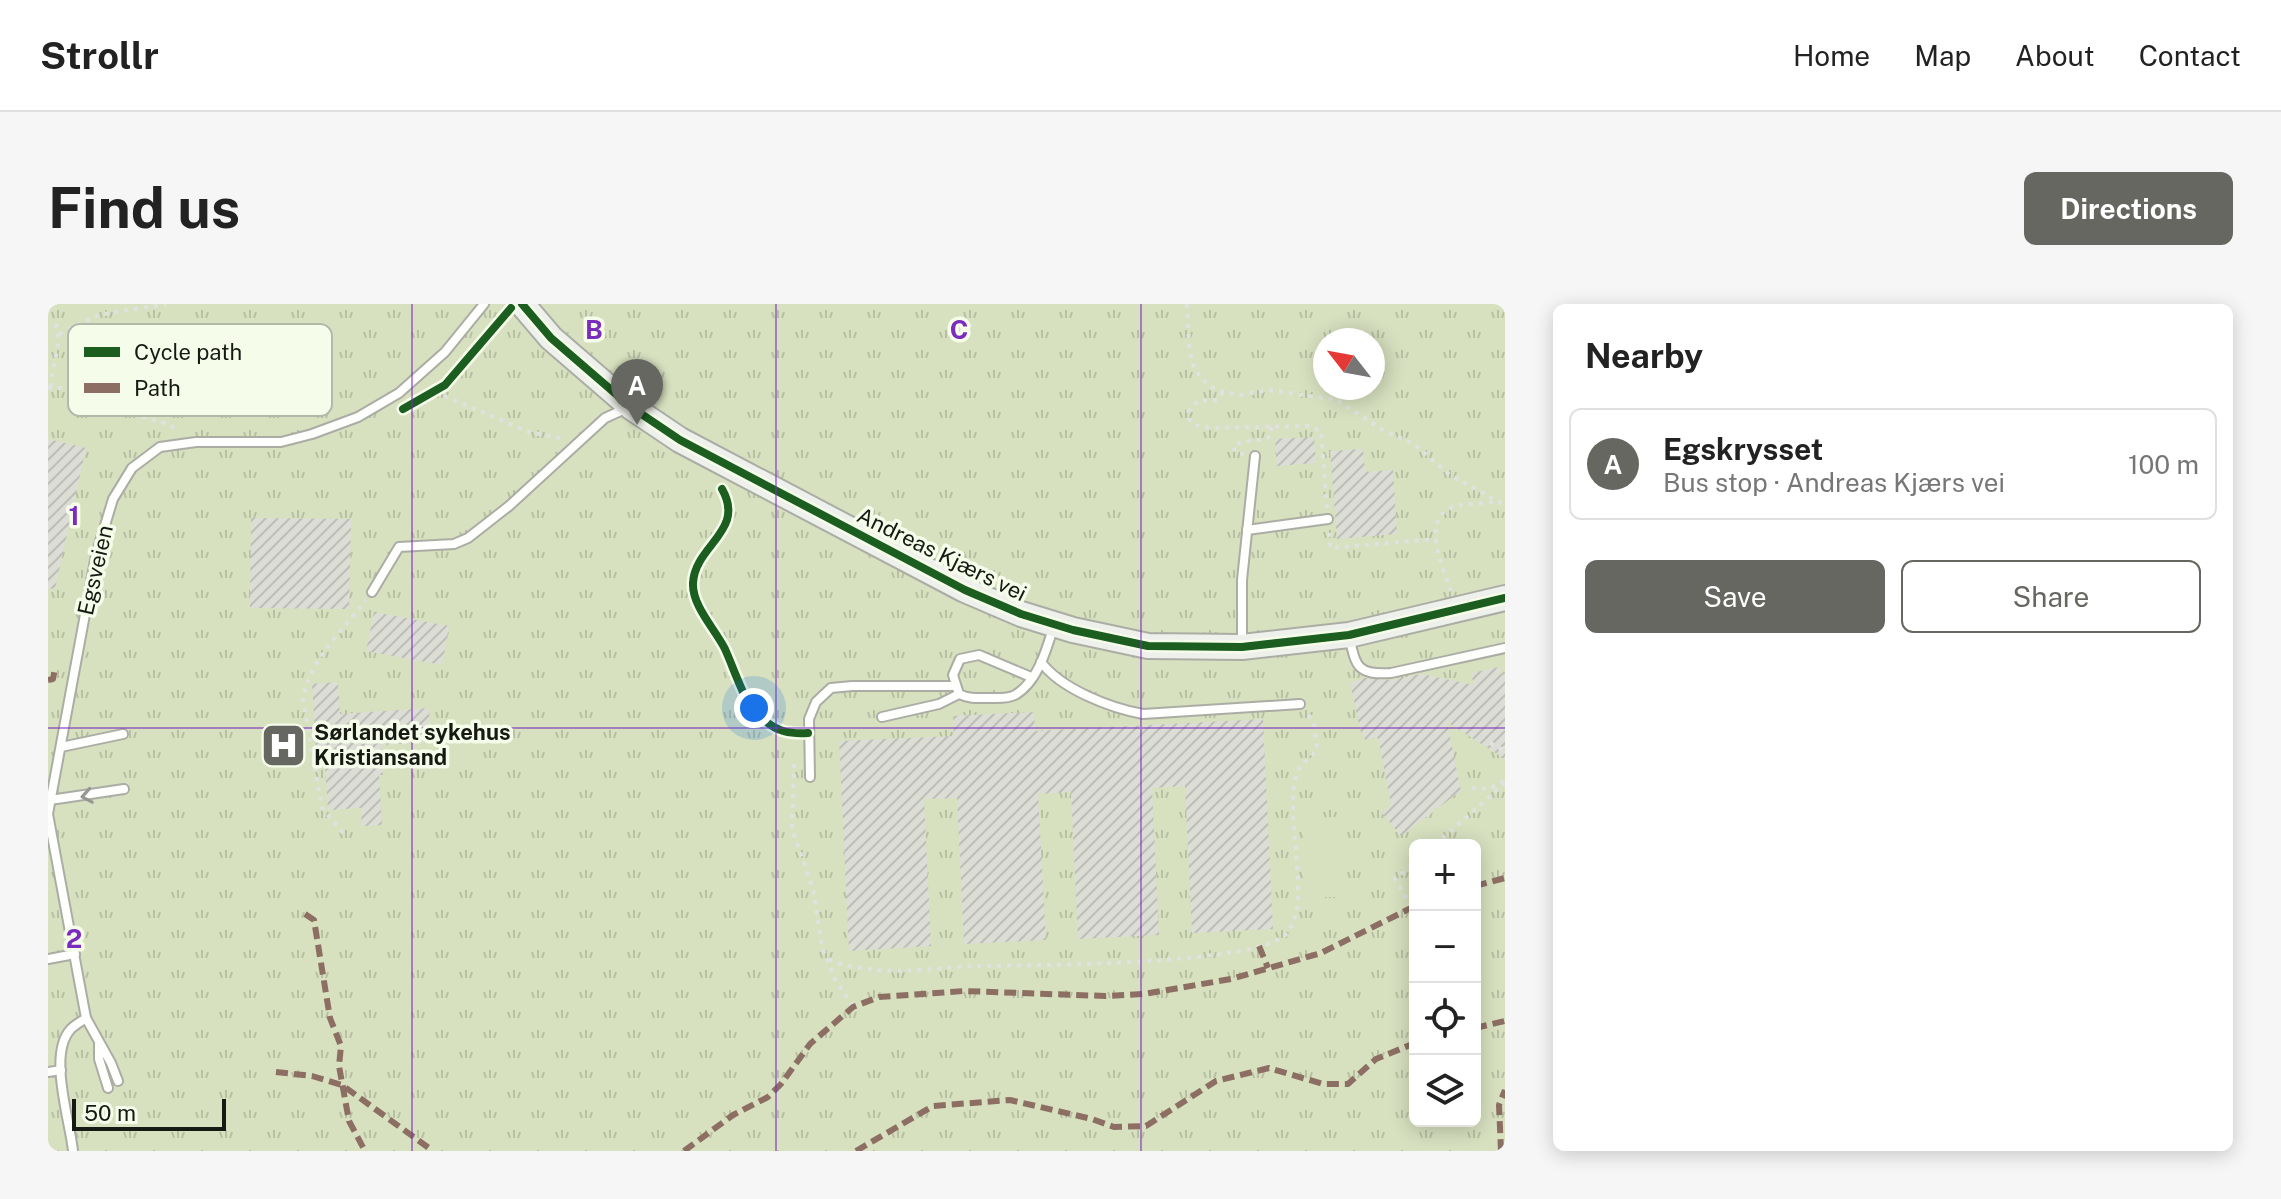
<!DOCTYPE html>
<html lang="en">
<head>
<meta charset="utf-8">
<style>
  body { margin:0; font-family:"Public Sans",sans-serif; background:#f6f6f6; color:#222 }
  .controls { position:absolute; right:24px; bottom:24px; display:grid; overflow:hidden; border-radius:12px; box-shadow:0 4px 20px #0003 }
  .controls button { width:72px; height:72px; display:grid; place-items:center; padding:0; border:0; border-bottom:2px solid #e0e0e0; background:#fff; color:#222; font:40px sans-serif }
  .compass { position:absolute; left:1265px; top:24px; width:72px; height:72px; border-radius:50%; background:#fff; box-shadow:0 4px 20px #0003; rotate:301deg }
  .scale { position:absolute; left:24px; bottom:20px; width:154px; box-sizing:border-box; padding-left:8px; border:4px solid #171913; border-top:0; font-size:22px; line-height:28px; white-space:nowrap; color:#171913; -webkit-text-stroke:6px #f6fcea; paint-order:stroke }
  .you { position:absolute; left:706px; top:404px; width:28px; height:28px; margin:-20px; border:6px solid #fff; border-radius:50%; background:#1a73e8; box-shadow:0 0 0 12px #1a73e833 }
  .badge { display:grid; place-items:center; width:52px; height:52px; border-radius:50%; background:#656760; color:#fff; font-size:26px; font-weight:700 }
  .pin { position:absolute; translate:-50% -66px; filter:drop-shadow(0 2px 4px #0008) }
  .pin::after { content:''; position:absolute; top:42px; width:28px; height:24px; background:inherit; clip-path:polygon(0 0,100% 0,50% 100%) }
  .list { margin:0; padding:0; list-style:none }
  h2 { display:flex; justify-content:space-between; align-items:center; height:104px; margin:0; padding:0 32px; font-size:34px }
  h2 small { font-size:26px; font-weight:400; color:#767676 }
  .list li { display:grid; grid-template-columns:52px 1fr auto; gap:24px; align-items:center; box-sizing:border-box; height:112px; margin:0 16px 16px; padding:0 16px; border:2px solid #e0e0e0; border-radius:12px }
  .list b { display:block; font-size:30px; white-space:nowrap }
  .list p { margin:0; font-size:26px; white-space:nowrap; color:#767676 }
  .list em { font-size:26px; font-style:normal; color:#767676 }
  .actions { display:flex; gap:16px; padding:24px 32px }
  .actions a { flex:1; padding:18px 0; border:2px solid #656760; border-radius:12px; text-align:center; font-size:28px; color:#656760 }
  .actions .main { background:#656760; color:#fff }
  .icon { flex:none; width:44px; height:44px; fill:none; stroke:currentColor; stroke-width:2; stroke-linecap:round; stroke-linejoin:round }
  .map { position:relative; flex:none; width:1457px; height:847px; overflow:hidden; border-radius:12px }
  header { display:flex; align-items:center; gap:48px; box-sizing:border-box; height:112px; padding:0 40px; background:#fff; border-bottom:2px solid #e0e0e0 }
  header strong { font-size:38px }
  nav { display:flex; gap:44px; margin-inline-start:auto; font-size:28px }
  .intro { display:flex; align-items:center; justify-content:space-between; box-sizing:border-box; height:192px; padding:0 48px }
  h1 { margin:0; font-size:56px }
  .button { padding:20px 36px; border-radius:12px; background:#656760; color:#fff; font-size:28px; font-weight:700 }
  main { display:flex; gap:48px; padding:0 48px }
  aside { flex:1; background:#fff; border-radius:12px; box-shadow:0 4px 20px #0003 }
  .map>svg:first-child { display:block }
</style>
</head>
<body>
<header>
<strong>Strollr</strong>
<nav><a>Home</a><a>Map</a><a>About</a><a>Contact</a></nav>
</header>
<div class="intro"><h1>Find us</h1><a class="button">Directions</a></div>
<main>
<div class="map">
<svg width="1457" height="847" viewBox="0 0 1457 847">
  <defs>
    <pattern id="park-tufts" width="24" height="20" patternUnits="userSpaceOnUse" patternTransform="scale(2)"><rect width="24" height="20" fill="#d7e0bf"/><path d="M3 7l-1-3M5 7V3M7 7l1-3M15 17l-1-3M17 17v-4M19 17l1-3" fill="none" stroke="#b8c0a3"/></pattern>
    <pattern id="building-hatch" width="6" height="6" patternUnits="userSpaceOnUse" patternTransform="scale(2)"><rect width="6" height="6" fill="#dcded6"/><path d="M-1 1l2-2M0 6l6-6M5 7l2-2" fill="none" stroke="#bcbeb7"/></pattern>
  </defs>
  <rect width="100%" height="100%" fill="#f5f8ee"/>
  <path fill="url(#park-tufts)" fill-rule="evenodd" d="M0,0h1457v847h-1457zM1277,36h48v48h-48zM1367,541h60v276h-60z"/>
  <path fill="#d7e0bf" d="M1291,513l4,80h-37l-4,-79z"/>
  <g fill="url(#building-hatch)">
    <path d="M1266,133l2,26 -39,3 -2,-27z"/>
    <path d="M0,135l38,9 -31,141 -7,-1z"/>
    <path d="M1315,145l2,23 28,-2 4,64 -60,5 -7,-88z"/>
    <path d="M203,214l100,1 -2,90 -99,-1z"/>
    <path d="M326,308l75,14 -7,39 -76,-14z"/>
    <path d="M1452,363l2,8 3,-1v85l-58,-37 14,69 -22,16 -7,2 1,3 -32,24 -19,-23 9,-8 -13,-68 -13,3 -2,-8 -2,1 -11,-50 15,-5 26,2 30,-6 53,11 -3,-12z"/>
    <path d="M290,378l2,32 89,-6 2,34 -50,3 2,30h-4l3,50 -20,1 -1,-18 -33,2 -4,-62h-8l-4,-64z"/>
    <path d="M986,408l1,19 228,-12 10,210 -81,4 -7,-147 -33,2 7,147 -81,4 -7,-147 -33,2 8,146 -82,4 -7,-146 -33,1 7,147 -82,5 -10,-210 115,-5 -1,-20z"/>
  </g>
  <g fill="none" stroke-linecap="round" stroke-linejoin="round">
    <defs>
      <g id="lane">
        <path d="M1199,226l81,-11"/>
        <path d="M324,288l27,-45 55,-3 14,-6 41,-32 96,-88 22,-10"/>
        <path d="M1301,332c7,31 8,39 42,37l114,-25"/>
        <path d="M1194,342v-66l13,-124"/>
        <path d="M993,358c20,27 69,46 102,52l157,-10"/>
        <path d="M983,373l-52,-22 -19,4 -7,16 6,19c10,5 20,4 31,4 8,0 17,1 25,-3 23,-13 32,-47 39,-70"/>
        <path d="M834,413l57,-13 20,-10"/>
        <path d="M13,443l62,-13"/>
        <path d="M762,473l-1,-58 7,-17 15,-14 21,-2h103"/>
        <path d="M2,496l74,-11"/>
        <path d="M0,655l27,-5"/>
        <path d="M38,714l25,45 7,18"/>
        <path d="M51,741v14l9,29"/>
        <path d="M0,768l13,-2"/>
        <path d="M25,847c-3,-30 -25,-96 -3,-121 4,-5 11,-8 16,-12l-38,-204 48,-259 17,-56 19,-31 28,-21 36,-5h85l31,-8 46,-17 41,-24 46,-41 39,-48"/>
      </g>
      <path id="secondary" d="M474,0l29,34 80,69 49,33 285,150 56,24 52,16 75,16 94,1 107,-12 156,-37"/>
    </defs>
    <use href="#lane" stroke="#abada5" stroke-width="12"/>
    <use href="#secondary" stroke="#abada5" stroke-width="28"/>
    <g stroke="#e1e2df" stroke-width="4" stroke-dasharray="4 6" stroke-linecap="butt">
      <path d="M1139,0l2,43 4,18 8,13 10,9 12,5 19,3 26,-5 69,10 46,30 31,14 36,31 55,30"/>
      <path d="M11,30l39,-19 68,-11"/>
      <path d="M3,83c1,-23 12,-43 4,-66"/>
      <path d="M0,84h23l71,29 26,7 10,7"/>
      <path d="M387,88l94,40 35,7"/>
      <path d="M1175,88l-6,8 -19,1 -10,11 1,7 6,6 15,3 98,-2 13,5 6,77"/>
      <path d="M1196,150l-8,-1 -3,-6c11,-10 26,-4 38,-11v-10"/>
      <path d="M1281,229l1,15 106,-9"/>
      <path d="M1403,287c-7,-21 -29,-67 -3,-82 14,-7 35,-4 50,-8"/>
      <path d="M1442,439l15,8"/>
      <path d="M746,460l-2,65 21,60 9,58 13,32 18,28"/>
      <path d="M1424,484l17,1 15,-8"/>
      <path d="M295,529l-21,-25 -19,-108c5,-38 40,-70 63,-100"/>
      <path d="M1387,541l70,-62"/>
      <path d="M1363,603l-16,-28 20,-17"/>
      <path d="M781,655c13,7 31,9 46,11 34,3 70,-3 103,-4 51,-1 285,0 310,-34 24,-32 -4,-114 8,-156 3,-12 15,-17 21,-28l-3,-25 -6,-9"/>
    </g>
    <use href="#lane" stroke="#fefefc" stroke-width="8"/>
    <use href="#secondary" stroke="#eef0eb" stroke-width="24"/>
    <g stroke="#8d6e63" stroke-width="6" stroke-dasharray="12 6" stroke-linecap="butt">
      <path d="M0,376l5,-1 2,-11"/>
      <path d="M1427,582l30,-8"/>
      <path d="M257,610l9,6 16,98 11,28 -2,20 10,55 16,30"/>
      <path d="M1211,642l9,22"/>
      <path d="M1427,724l30,-7"/>
      <path d="M228,768l36,4 30,9 91,66"/>
      <path d="M636,847l49,-36 35,-18 13,-13 29,-40 43,-37 26,-10 85,-6 141,5 39,-2 87,-15 90,-26 94,-47"/>
      <path d="M808,847l77,-45 77,-6 82,19 22,8 32,-1 70,-45 53,-13 54,16h25l28,-25 39,-16"/>
      <path d="M1453,847l-2,-46 6,-15"/>
    </g>
    <defs>
      <g id="cycleway">
        <path d="M474,0l29,34 80,69 49,33 285,150 56,24 52,16 75,16 94,1 107,-12 156,-37"/>
        <path d="M355,105l42,-24 66,-77"/>
        <path d="M674,185c24,42 -27,56 -29,94 -1,23 22,46 32,66 8,18 15,39 25,57 3,4 8,10 13,13 14,13 27,15 45,14"/>
      </g>
    </defs>
    <use href="#cycleway" stroke="#f6fcea" stroke-width="13"/>
    <use href="#cycleway" stroke="#1b5e20" stroke-width="8"/>
  </g>
  <defs><path id="oneway-chevron" d="M-2-3.5L2.5 0L-2 3.5" fill="none" stroke-width="1.6" stroke-linecap="round" stroke-linejoin="round" transform="scale(2)"/></defs>
  <use stroke="#969793" href="#oneway-chevron" transform="translate(39 492) rotate(170)"/>
  <path fill="none" stroke="#7b2cbf" stroke-width="2" stroke-opacity="0.55" d="M364,0v847M728,0v847M1093,0v847M0,424h1457"/>
  <defs>
    <symbol id="hospital-square" viewBox="-11 -11 22 22"><rect x="-9" y="-9" width="18" height="18" rx="4" fill="#656760" stroke="#f6fcea"/><path d="M-5-5h3v3.5h4V-5h3V5h-3V1.5h-4V5h-3Z" fill="#fff"/></symbol>
  </defs>
  <g fill-rule="evenodd">
    <use href="#hospital-square" x="210" y="416" width="51" height="51"/>
  </g>
  <g text-anchor="middle" dominant-baseline="central" stroke-width="7" stroke-linejoin="round" paint-order="stroke">
    <g font-size="22" fill="#171913" stroke="#f6fcea">
      <text transform="translate(894 250) rotate(26)">Andreas Kjærs vei</text>
      <text transform="translate(47 266) rotate(-77)">Egsveien</text>
    </g>
    <g font-size="22" font-weight="bold" fill="#171913" stroke="#f6fcea" text-anchor="start">
      <text x="266" y="428">Sørlandet sykehus<tspan x="266" dy="25">Kristiansand</tspan></text>
    </g>
  </g>
  <rect x="20" y="20" width="264" height="92" rx="12" fill="#f6fcea" stroke="#b3b8aa" stroke-width="2"/>
  <rect x="36" y="43" width="36" height="10" fill="#1b5e20"/>
  <rect x="36" y="79" width="36" height="10" fill="#8d6e63"/>
  <g font-size="22" fill="#171913">
    <text x="86" y="56">Cycle path</text>
    <text x="86" y="92">Path</text>
  </g>
  <g font-size="26" text-anchor="middle" font-weight="bold" fill="#7b2cbf" stroke="#f6fcea" stroke-width="7" stroke-linejoin="round" paint-order="stroke">
    <text x="546" y="35">B</text>
    <text x="911" y="35">C</text>
    <text x="26" y="221">1</text>
    <text x="26" y="644">2</text>
  </g>
</svg>
<div class="controls">
<button>+</button>
<button>−</button>
<button><svg class="icon" aria-label="locate" viewBox="0 0 24 24"><circle cx="12" cy="12" r="6"/><path d="M12 2v4M12 18v4M2 12h4M18 12h4"/></svg></button>
<button><svg class="icon" aria-label="layers" viewBox="0 0 24 24"><path d="M12 4l9 5-9 5-9-5zM3 14l9 5 9-5"/></svg></button>
</div>
<svg class="compass" viewBox="-18 -18 36 36"><path d="M0-13l5 13h-10z" fill="#e53935"/><path d="M0 13l5-13h-10z" fill="#767676"/></svg>
<div class="scale">50 m</div>
<div class="you"></div>
<div class="pin badge" style="left:589px;top:121px">A</div>
</div>
<aside>
<h2>Nearby<small></small></h2>
<ul class="list">
<li><span class="badge">A</span><div><b>Egskrysset</b><p>Bus stop · Andreas Kjærs vei</p></div><em>100 m</em></li>
</ul>
<div class="actions"><a class="main">Save</a><a>Share</a></div>
</aside>
</main>
</body>
</html>
